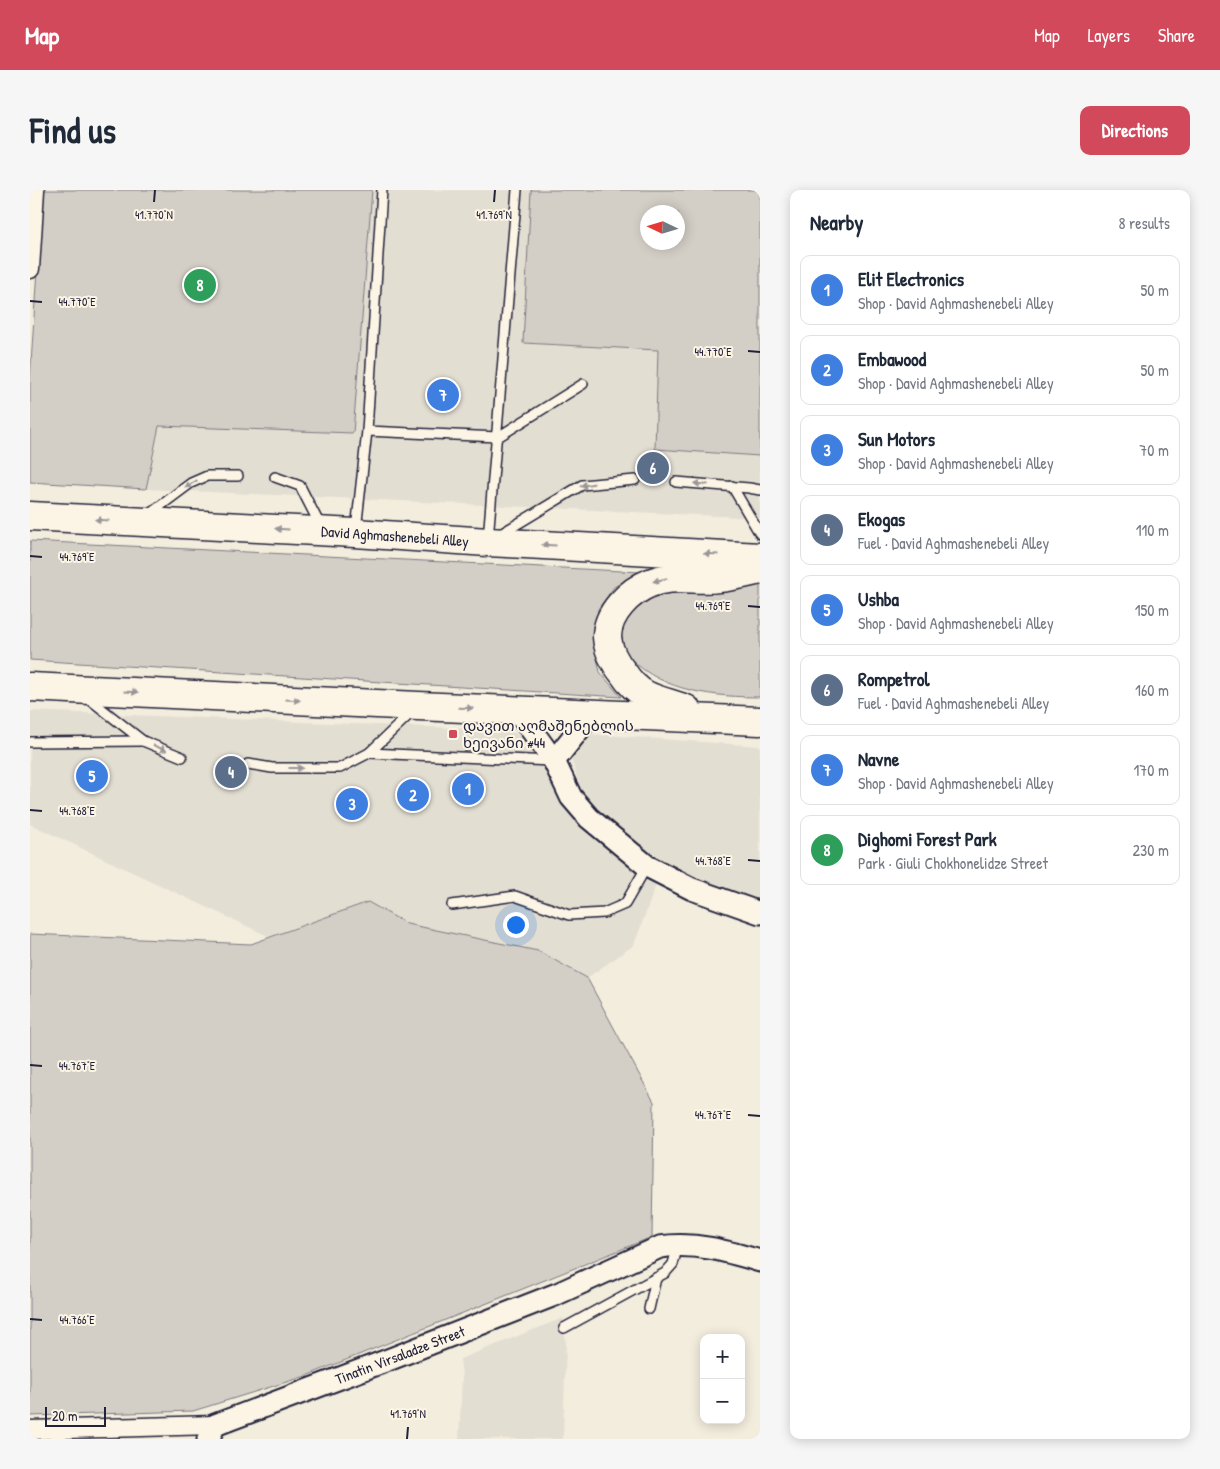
<!DOCTYPE html>
<html lang="en">
<head>
<meta charset="utf-8">
<style>
  body { margin:0; font-family:"Patrick Hand","Noto Sans Georgian",sans-serif; background:#f6f6f7; color:#1f2937 }
  .controls { position:absolute; right:15px; bottom:15px; display:grid; overflow:hidden; border-radius:10px; box-shadow:0 2px 12px #0003 }
  .controls button { width:45px; height:45px; display:grid; place-items:center; padding:0; border:0; border-bottom:1px solid #e0e1e3; background:#fff; color:#1f2937; font:25px sans-serif }
  .compass { position:absolute; left:610px; top:15px; width:45px; height:45px; border-radius:50%; background:#fff; box-shadow:0 2px 12px #0003; rotate:274deg }
  .scale { position:absolute; left:15px; bottom:12px; width:61px; box-sizing:border-box; padding-left:5px; border:2px solid #22223b; border-top:0; font-size:14px; line-height:18px; white-space:nowrap; color:#22223b; -webkit-text-stroke:4px #fcf5e5; paint-order:stroke }
  .you { position:absolute; left:485px; top:734px; width:18px; height:18px; margin:-12px; border:4px solid #fff; border-radius:50%; background:#1a73e8; box-shadow:0 0 0 8px #1a73e833 }
  .badge { display:grid; place-items:center; width:32px; height:32px; border-radius:50%; background:#d1495b; color:#fff; font-size:16px; font-weight:700 }
  .pin { position:absolute; translate:-50% -50%; border:2px solid #fff; box-shadow:0 1px 5px #0006 }
  .list { margin:0; padding:0; list-style:none }
  h2 { display:flex; justify-content:space-between; align-items:center; height:65px; margin:0; padding:0 20px; font-size:21px }
  h2 small { font-size:16px; font-weight:400; color:#747a83 }
  .list li { display:grid; grid-template-columns:32px 1fr auto; gap:15px; align-items:center; box-sizing:border-box; height:70px; margin:0 10px 10px; padding:0 10px; border:1px solid #e0e1e3; border-radius:10px }
  .list b { display:block; font-size:19px; white-space:nowrap }
  .list p { margin:0; font-size:16px; white-space:nowrap; color:#747a83 }
  .list em { font-size:16px; font-style:normal; color:#747a83 }
  .map { position:relative; flex:none; width:730px; height:1249px; overflow:hidden; border-radius:10px }
  header { display:flex; align-items:center; gap:30px; box-sizing:border-box; height:70px; padding:0 25px; background:#d1495b; color:#fff }
  header strong { font-size:24px }
  nav { display:flex; gap:28px; margin-inline-start:auto; font-size:18px }
  .intro { display:flex; align-items:center; justify-content:space-between; box-sizing:border-box; height:120px; padding:0 30px }
  h1 { margin:0; font-size:35px }
  .button { padding:12px 22px; border-radius:10px; background:#d1495b; color:#fff; font-size:18px; font-weight:700 }
  main { display:flex; gap:30px; padding:0 30px }
  aside { flex:1; background:#fff; border-radius:10px; box-shadow:0 2px 12px #0003 }
  .map>svg:first-child { display:block }
</style>
</head>
<body>
<header>
<strong>Map</strong>
<nav><a>Map</a><a>Layers</a><a>Share</a></nav>
</header>
<div class="intro"><h1>Find us</h1><a class="button">Directions</a></div>
<main>
<div class="map">
<svg width="730" height="1249" viewBox="0 0 730 1249">
  <rect width="100%" height="100%" fill="#f3edde"/>
  <filter id="ink" filterUnits="userSpaceOnUse"><feTurbulence type="fractalNoise" baseFrequency=".02" numOctaves="2"/><feDisplacementMap in="SourceGraphic" scale="10" xChannelSelector="R" yChannelSelector="G"/><feConvolveMatrix kernelMatrix="1 2 1 2 8 2 1 2 1" color-interpolation-filters="sRGB"/></filter>
  <g filter="url(#ink)">
    <g fill="#e3ded2">
      <path d="M342,0h159l-8,153 135,7 -3,99 105,7v62l-614,-29 13,-63 194,7z"/>
      <path d="M0,521l474,19 24,7 31,57 52,50 45,41 -22,60 -47,33 -49,-27 -131,-27 -39,-22 -98,35 -240,-113z"/>
      <path d="M545,543l185,13v163l-112,-52 -64,-58 -13,-40z"/>
      <path d="M533,1128l3,26 -3,95h-104l3,-63 -2,-17z"/>
    </g>
    <g fill="#d4cfc6" stroke="#7b7880" fill-rule="evenodd">
      <path d="M12,0h330l-19,243 -194,-7 -13,63 -116,-7v-102z"/>
      <path d="M501,0h229v266l-105,-7 3,-99 -135,-7zM648,22v30h-30v-30z"/>
      <path d="M0,351l611,31 -27,15 -16,22 -5,31 7,32 21,25 -591,-37z"/>
      <path d="M697,394l33,1v112c-44,0 -96,-5 -129,-38 -6,-6 -10,-15 -15,-22l24,-41z"/>
      <path d="M338,712l39,22 131,27 49,27 67,124 -2,135 -346,139 -113,35 -163,5v-482l221,10z"/>
    </g>
    <g fill="none" stroke-linecap="round" stroke-linejoin="round">
      <defs>
        <g id="service">
          <path d="M352,0l-15,241 131,6 85,-53"/>
          <path d="M245,287l25,9 21,41"/>
          <path d="M646,292l73,6 11,2"/>
          <path d="M702,296l28,48"/>
          <path d="M118,325l43,-32 16,-7h31"/>
          <path d="M326,340l11,-99"/>
          <path d="M469,345l83,-50 53,-5"/>
          <path d="M458,349l29,-349"/>
          <path d="M58,508l55,43 39,16"/>
          <path d="M0,552l113,-1"/>
          <path d="M339,563l182,8"/>
          <path d="M218,574l24,4h68l29,-15 43,-41"/>
          <path d="M422,715l63,-9 54,19 35,-2 21,-9 22,-38"/>
          <path d="M619,1119l7,-31"/>
          <path d="M534,1138l101,-55 8,-9 5,-19"/>
        </g>
        <g id="minor">
          <path d="M0,79l5,-79"/>
          <path d="M0,1240l185,-5"/>
        </g>
        <g id="tertiary">
          <path d="M487,520l37,51 17,36 18,21 58,48 45,23 68,24"/>
          <path d="M524,571l38,-48"/>
          <path d="M178,1249l7,-14 173,-65 169,-66 103,-47c36,-5 66,4 100,14"/>
        </g>
        <g id="trunk">
          <path d="M0,326l325,17 133,9 272,15"/>
          <path d="M0,497l388,19 342,15"/>
          <path d="M656,519c-13,-5 -28,-8 -40,-14 -8,-4 -17,-13 -22,-21 -9,-11 -16,-23 -17,-37 0,-24 23,-46 43,-54 22,-9 46,-2 69,-5 13,-1 28,-5 41,-8"/>
        </g>
      </defs>
      <use href="#service" stroke="#22223b" stroke-width="12"/>
      <use href="#minor" stroke="#22223b" stroke-width="21"/>
      <use href="#tertiary" stroke="#22223b" stroke-width="25"/>
      <use href="#trunk" stroke="#22223b" stroke-width="31"/>
      <use href="#service" stroke="#fcf5e5" stroke-width="9"/>
      <use href="#minor" stroke="#fcf5e5" stroke-width="18"/>
      <use href="#tertiary" stroke="#fcf5e5" stroke-width="21"/>
      <use href="#trunk" stroke="#fcf5e5" stroke-width="28"/>
    </g>
    <defs><path id="oneway-solid" d="M-6-.8H1V-3.2L6.5 0L1 3.2V.8H-6Z" transform="scale(1.25)"/></defs>
    <g fill="#9a9698">
      <use href="#oneway-solid" transform="translate(161 294) rotate(149)"/>
      <use href="#oneway-solid" transform="translate(671 294) rotate(-176)"/>
      <use href="#oneway-solid" transform="translate(557 295) rotate(169)"/>
      <use href="#oneway-solid" transform="translate(72 330) rotate(-177)"/>
      <use href="#oneway-solid" transform="translate(252 339) rotate(-177)"/>
      <use href="#oneway-solid" transform="translate(519 355) rotate(-177)"/>
      <use href="#oneway-solid" transform="translate(681 364) rotate(-177)"/>
      <use href="#oneway-solid" transform="translate(630 390) rotate(167)"/>
      <use href="#oneway-solid" transform="translate(101 502) rotate(3)"/>
      <use href="#oneway-solid" transform="translate(263 510) rotate(3)"/>
      <use href="#oneway-solid" transform="translate(436 518) rotate(2)"/>
      <use href="#oneway-solid" transform="translate(130 558) rotate(23)"/>
      <use href="#oneway-solid" transform="translate(266 578)"/>
    </g>
  </g>
  <path fill="none" stroke="#22223b" stroke-width="2" d="M124,12l1,-12M464,12l1,-12M0,111l12,1M718,161l12,1M0,366l12,1M718,416l12,1M0,620l12,1M718,670l12,1M0,875l12,1M718,925l12,1M0,1129l12,1M377,1249l1,-12"/>
  <rect fill="#d1495b" stroke="#fcf5e5" stroke-width="2" x="418" y="539" width="10" height="10" rx="2.5"/>
  <g text-anchor="middle" dominant-baseline="central" stroke-width="4" stroke-linejoin="round" paint-order="stroke">
    <g font-size="15" fill="#22223b" stroke="#fcf5e5">
      <text transform="translate(365 346) rotate(4)">David Aghmashenebeli Alley</text>
      <text transform="translate(370 1165) rotate(-21)">Tinatin Virsaladze Street</text>
    </g>
    <g font-size="15" fill="#22223b" stroke="#fcf5e5" text-anchor="start">
      <text x="433" y="535">დავით აღმაშენებლის<tspan x="433" dy="17">ხეივანი #44</tspan></text>
    </g>
  </g>
  <g font-size="12" text-anchor="middle" fill="#22223b" stroke="#fcf5e5" stroke-width="4" stroke-linejoin="round" paint-order="stroke">
    <text x="124" y="29">41.770°N</text>
    <text x="464" y="29">41.769°N</text>
    <text x="47" y="116">44.770°E</text>
    <text x="683" y="166">44.770°E</text>
    <text x="47" y="371">44.769°E</text>
    <text x="683" y="420">44.769°E</text>
    <text x="47" y="625">44.768°E</text>
    <text x="683" y="675">44.768°E</text>
    <text x="47" y="880">44.767°E</text>
    <text x="683" y="929">44.767°E</text>
    <text x="47" y="1134">44.766°E</text>
    <text x="378" y="1228">41.769°N</text>
  </g>
</svg>
<div class="controls">
<button>+</button>
<button>−</button>
</div>
<svg class="compass" viewBox="-18 -18 36 36"><path d="M0-13l5 13h-10z" fill="#e53935"/><path d="M0 13l5-13h-10z" fill="#747a83"/></svg>
<div class="scale">20 m</div>
<div class="you"></div>
<div class="pin badge" style="left:438px;top:599px;background:#3f7fe0">1</div>
<div class="pin badge" style="left:383px;top:605px;background:#3f7fe0">2</div>
<div class="pin badge" style="left:322px;top:614px;background:#3f7fe0">3</div>
<div class="pin badge" style="left:201px;top:582px;background:#5c6f8a">4</div>
<div class="pin badge" style="left:62px;top:586px;background:#3f7fe0">5</div>
<div class="pin badge" style="left:623px;top:278px;background:#5c6f8a">6</div>
<div class="pin badge" style="left:413px;top:205px;background:#3f7fe0">7</div>
<div class="pin badge" style="left:170px;top:95px;background:#2e9e5b">8</div>
</div>
<aside>
<h2>Nearby<small>8 results</small></h2>
<ul class="list">
<li><span class="badge" style="background:#3f7fe0">1</span><div><b>Elit Electronics</b><p>Shop · David Aghmashenebeli Alley</p></div><em>50 m</em></li>
<li><span class="badge" style="background:#3f7fe0">2</span><div><b>Embawood</b><p>Shop · David Aghmashenebeli Alley</p></div><em>50 m</em></li>
<li><span class="badge" style="background:#3f7fe0">3</span><div><b>Sun Motors</b><p>Shop · David Aghmashenebeli Alley</p></div><em>70 m</em></li>
<li><span class="badge" style="background:#5c6f8a">4</span><div><b>Ekogas</b><p>Fuel · David Aghmashenebeli Alley</p></div><em>110 m</em></li>
<li><span class="badge" style="background:#3f7fe0">5</span><div><b>Ushba</b><p>Shop · David Aghmashenebeli Alley</p></div><em>150 m</em></li>
<li><span class="badge" style="background:#5c6f8a">6</span><div><b>Rompetrol</b><p>Fuel · David Aghmashenebeli Alley</p></div><em>160 m</em></li>
<li><span class="badge" style="background:#3f7fe0">7</span><div><b>Navne</b><p>Shop · David Aghmashenebeli Alley</p></div><em>170 m</em></li>
<li><span class="badge" style="background:#2e9e5b">8</span><div><b>Dighomi Forest Park</b><p>Park · Giuli Chokhonelidze Street</p></div><em>230 m</em></li>
</ul>
</aside>
</main>
</body>
</html>
